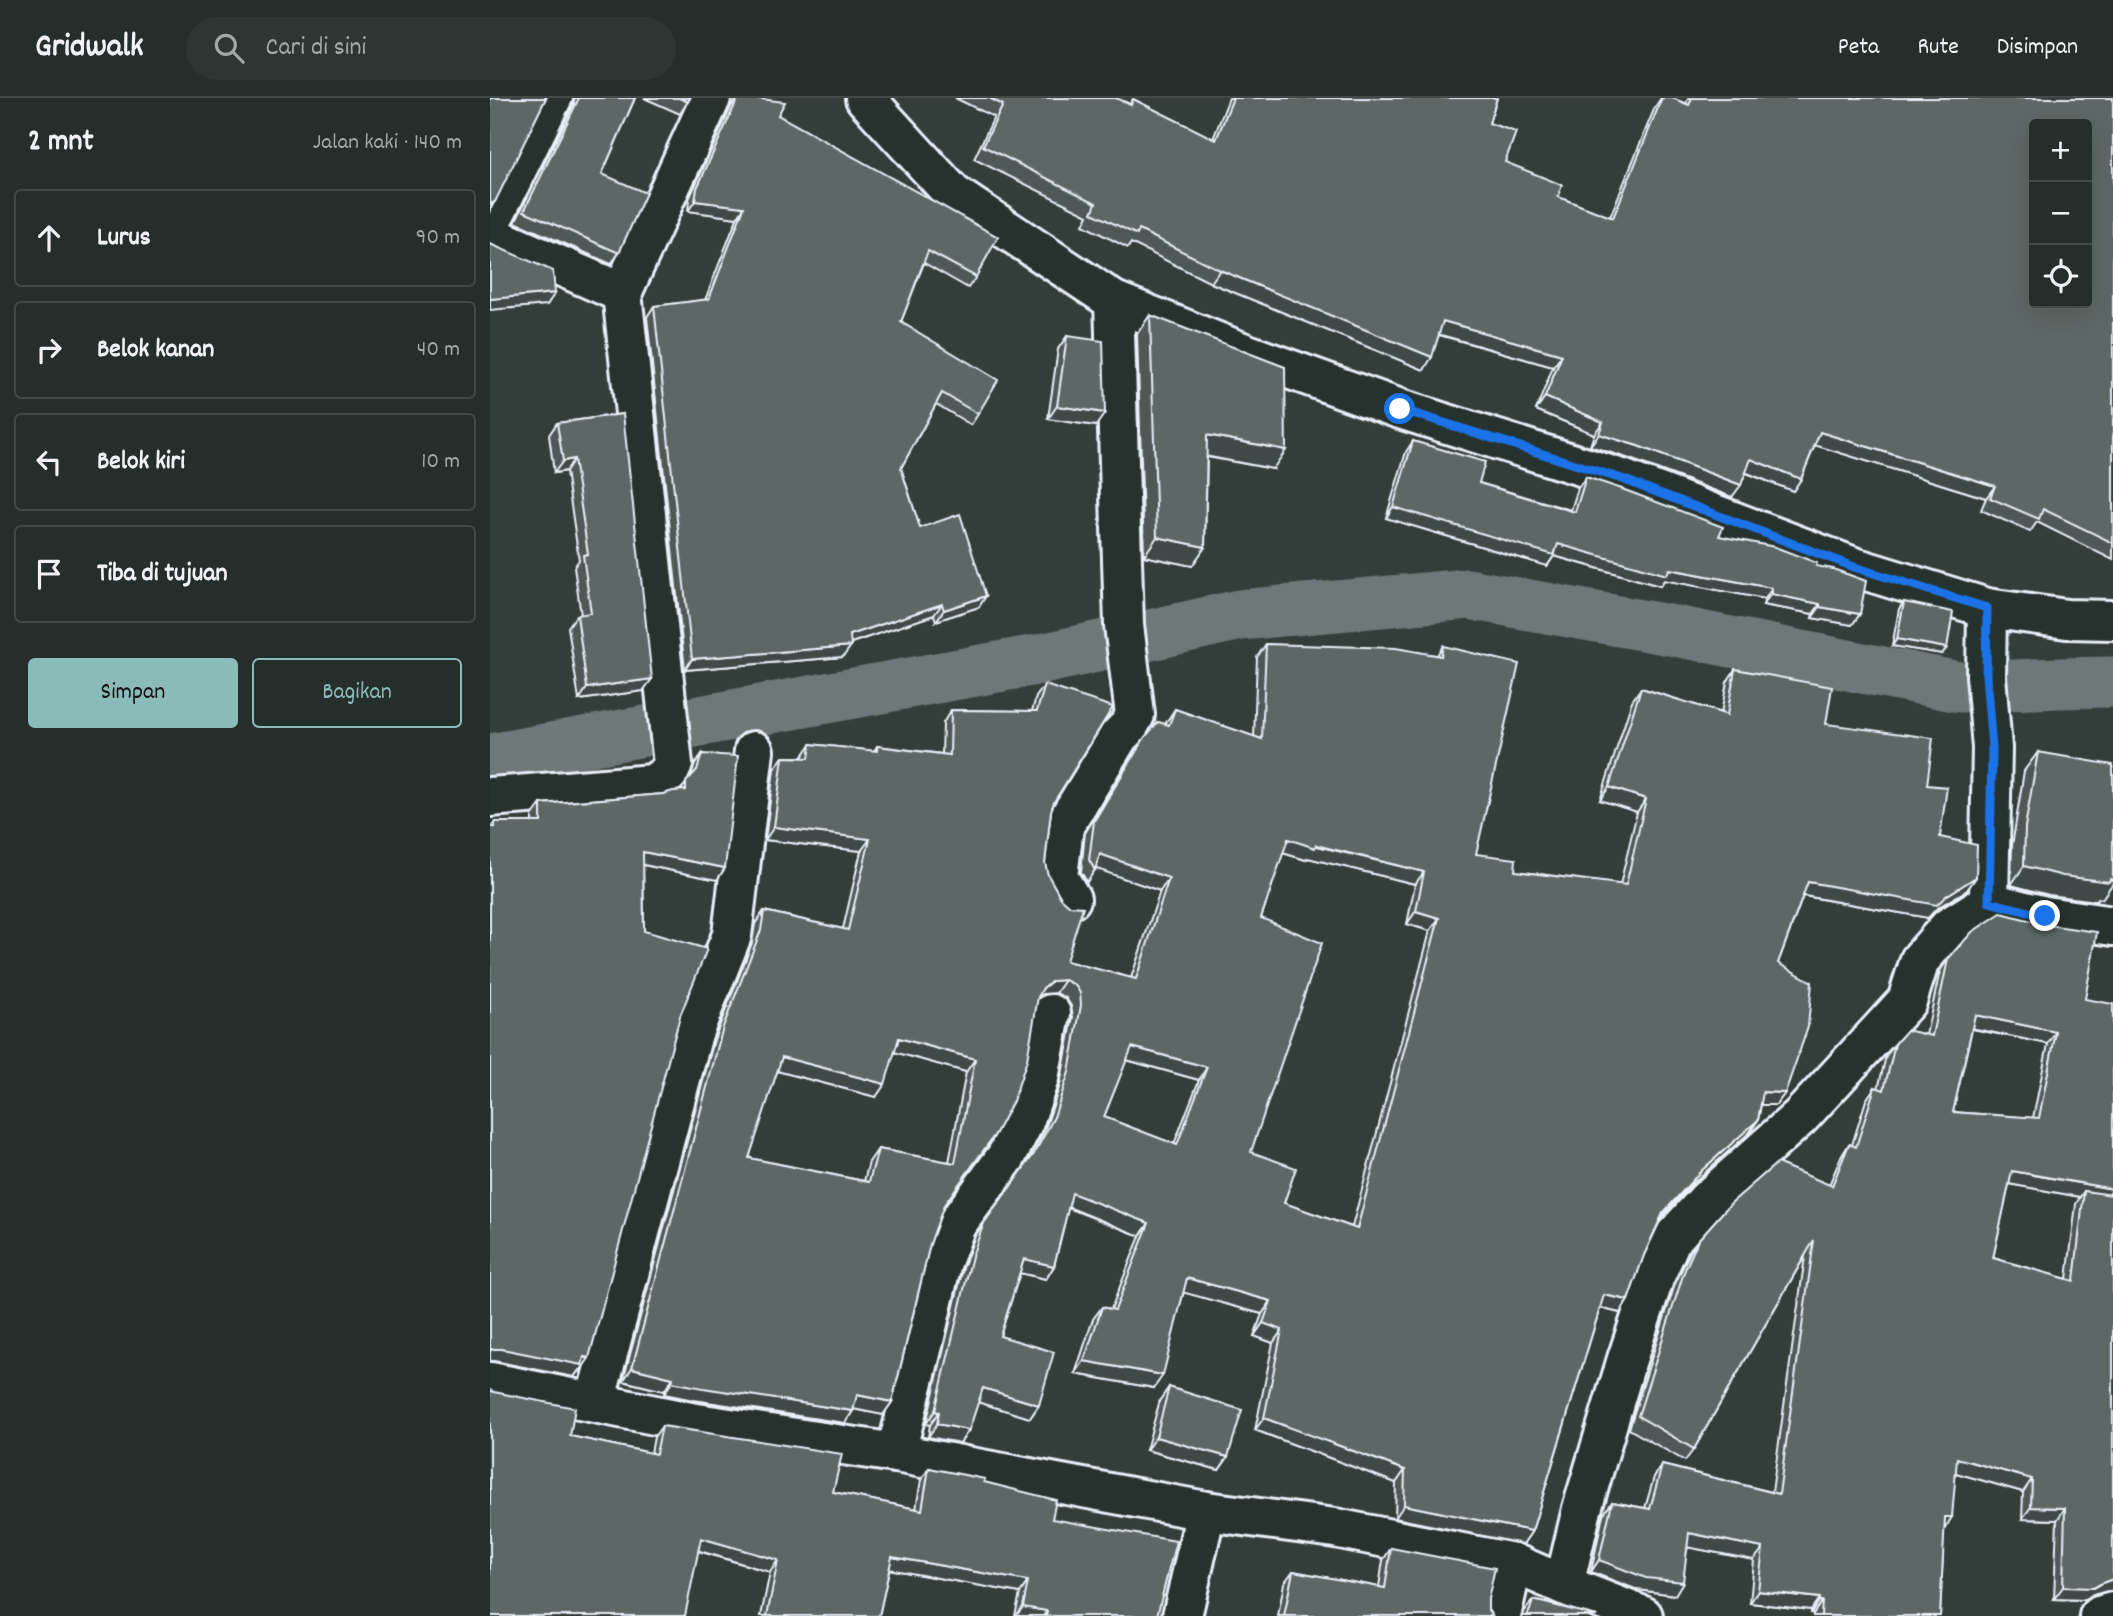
<!DOCTYPE html>
<html lang="id">
<head>
<meta charset="utf-8">
<style>
  body { margin:0; font-family:Dekko,sans-serif; background:#2e3633; color:#f1f3f6 }
  .controls { position:absolute; right:21px; top:21px; display:grid; overflow:hidden; border-radius:7px; box-shadow:0 7px 28px #0002 }
  .controls button { width:63px; height:63px; display:grid; place-items:center; padding:0; border:0; border-bottom:2px solid #424a47; background:#262e2b; color:#f1f3f6; font:35px sans-serif }
  .stop { position:absolute; width:21px; height:21px; margin:-16px; border:5px solid #1a73e8; border-radius:50%; background:#fff }
  .stop.end { background:#1a73e8; border-color:#fff; box-shadow:0 2px 7px #0008 }
  .list { margin:0; padding:0; list-style:none }
  h2 { display:flex; justify-content:space-between; align-items:center; height:91px; margin:0; padding:0 28px; font-size:30px }
  h2 small { font-size:23px; font-weight:400; color:#a4a8a9 }
  .list li { display:grid; grid-template-columns:46px 1fr auto; gap:21px; align-items:center; box-sizing:border-box; height:98px; margin:0 14px 14px; padding:0 14px; border:2px solid #424a47; border-radius:7px }
  .list b { display:block; font-size:26px; white-space:nowrap }
  .list em { font-size:23px; font-style:normal; color:#a4a8a9 }
  .actions { display:flex; gap:14px; padding:21px 28px }
  .actions a { flex:1; padding:16px 0; border:2px solid #8bbbb9; border-radius:7px; text-align:center; font-size:24px; color:#8bbbb9 }
  .actions .main { background:#8bbbb9; color:#111 }
  .icon { flex:none; width:38px; height:38px; fill:none; stroke:currentColor; stroke-width:2; stroke-linecap:round; stroke-linejoin:round }
  .map { position:relative; flex:none; width:1623px; height:1518px; overflow:hidden }
  header { display:flex; align-items:center; gap:42px; box-sizing:border-box; height:98px; padding:0 35px; background:#262e2b; border-bottom:2px solid #424a47 }
  header strong { font-size:33px }
  nav { display:flex; gap:38px; margin-inline-start:auto; font-size:24px }
  .search { width:490px; height:63px; background:#2e3633; display:flex; align-items:center; gap:18px; box-sizing:border-box; padding:0 24px; border-radius:38px; color:#a4a8a9; font-size:26px }
  main { display:flex }
  aside { flex:1; background:#262e2b }
  .map>svg:first-child { display:block }
</style>
</head>
<body>
<header>
<strong>Gridwalk</strong>
<div class="search"><svg class="icon" aria-label="search" viewBox="0 0 24 24"><circle cx="10" cy="10" r="6"/><path d="M15 15l6 6"/></svg>Cari di sini</div>
<nav><a>Peta</a><a>Rute</a><a>Disimpan</a></nav>
</header>
<main>
<aside>
<h2>2 mnt<small>Jalan kaki · 140 m</small></h2>
<ul class="list">
<li><svg class="icon" aria-label="ahead" viewBox="0 0 24 24"><path d="M12 20V5M6 11l6-6 6 6"/></svg><div><b>Lurus</b></div><em>90 m</em></li>
<li><svg class="icon" aria-label="right" viewBox="0 0 24 24"><path d="M7 20v-9h11M14 6l5 5-5 5"/></svg><div><b>Belok kanan</b></div><em>40 m</em></li>
<li><svg class="icon" aria-label="left" viewBox="0 0 24 24"><path d="M17 20v-9H6M10 6l-5 5 5 5"/></svg><div><b>Belok kiri</b></div><em>10 m</em></li>
<li><svg class="icon" aria-label="arrive" viewBox="0 0 24 24"><path d="M6 21V4h12l-3 4 3 4H6"/></svg><div><b>Tiba di tujuan</b></div></li>
</ul>
<div class="actions"><a class="main">Simpan</a><a>Bagikan</a></div>
</aside>
<div class="map">
<svg width="1623" height="1518" viewBox="0 0 1623 1518">
  <rect width="100%" height="100%" fill="#323e39"/>
  <filter id="ink" filterUnits="userSpaceOnUse"><feTurbulence type="fractalNoise" baseFrequency=".0143" numOctaves="2"/><feDisplacementMap in="SourceGraphic" scale="14" xChannelSelector="R" yChannelSelector="G"/><feConvolveMatrix kernelMatrix="1 2 1 2 8 2 1 2 1" color-interpolation-filters="sRGB"/></filter>
  <g filter="url(#ink)">
    <g fill="none" stroke-linecap="round" stroke-linejoin="round">
      <path stroke="#6d7978" stroke-width="51" d="M0,661l552,-100 198,-44 228,-21 207,37 284,56 99,-4 55,-1"/>
      <defs>
        <path id="lane" d="M2,138l68,-138"/>
        <g id="street">
          <path d="M375,0l88,96 161,107 133,53 153,55 222,70 232,88 133,41 80,11 46,1"/>
          <path d="M0,137l132,58 89,-195"/>
          <path d="M0,699l163,-13 16,-11 4,-9 -51,-471"/>
          <path d="M581,801l-13,-22 6,-51 55,-90 10,-10 6,-11 -11,-90 -10,-324"/>
          <path d="M1499,804l56,14 68,10"/>
          <path d="M0,1284l200,40 206,31 310,58 129,17 178,35 51,22 18,-76 45,-150 28,-83 16,-36 36,-40 93,-83 107,-116 13,-41 29,-33 40,-25 3,-154 -6,-72 1,-68"/>
          <path d="M105,1304l98,-369 39,-98 22,-184"/>
          <path d="M406,1355l27,-108 19,-83 14,-37 50,-68 18,-35 15,-44 12,-64"/>
          <path d="M1074,1487l79,31"/>
          <path d="M692,1518l24,-105"/>
          <path d="M1011,1518l12,-53"/>
          <path d="M1609,1518l14,-4"/>
        </g>
      </defs>
      <use href="#lane" stroke="#e8f1f8" stroke-width="30"/>
      <use href="#street" stroke="#e8f1f8" stroke-width="44"/>
      <use href="#lane" stroke="#26332d" stroke-width="24"/>
      <use href="#street" stroke="#26332d" stroke-width="38"/>
    </g>
    <g fill="#4f5957" stroke="#e8f1f8" stroke-width="2" fill-rule="evenodd">
      <path d="M84,0h61l-33,76 17,79 -8,11 -96,-42 59,-118z"/>
      <path d="M154,0h46l-10,16z"/>
      <path d="M247,0l41,17 198,162 -8,11 -44,-25 -23,59 77,92 -7,11 -35,-21 -35,64 19,60 59,79 -43,14 -2,-6 -83,28 -8,14 -158,13 -38,-353 7,-11 51,-6 32,-82 -49,-7 1,-12 42,-92z"/>
      <path d="M465,0h161l14,6 3,-5 80,40 16,-41h268l-8,25 16,39 53,35 52,20 45,-110 6,-9h11l14,6 2,-6h425v462l-76,-38 -7,10 -49,-22 5,-12 -171,-53 -14,34 -8,12 -47,-18 -14,24 -102,-38 -40,-13 4,-12 -58,-24 17,-43 -114,-32 -15,35 -213,-87 -80,-40 -3,5 -45,-23 5,-10 -114,-56 20,-42z"/>
      <path d="M660,217l123,154 -66,-12 -2,90 -13,19 -48,-10 -7,-222z"/>
      <path d="M577,238l29,90 -48,-7 10,-70z"/>
      <path d="M133,316l20,277 -64,9 -11,-73 9,-12h4l-7,-48 5,-7 -13,-89 -12,2 -5,-38 8,-12z"/>
      <path d="M923,343l66,42 92,27 7,-22 8,-11 133,59 97,30 44,48 -8,11 -40,-7 1,-4 -50,-9 2,-6 -101,-19 -4,6 -106,-30 -7,10 -161,-48 20,-66z"/>
      <path d="M1414,504l38,52 -50,-8 7,-37z"/>
      <path d="M776,546l171,11 6,-9 33,208 39,17 105,14 17,-73 -37,-12 32,-99 9,-13 80,25 6,-31 8,-13 192,116 13,52 36,40 -9,13 -30,18 -9,10 -125,-22 -25,67 7,130 -9,12h-15l-3,15 -9,13 -57,51 -31,35 -17,36 -16,45 -8,13 -20,-5 -68,223 -9,13 -128,-26 1,-35 -141,-53 18,-87 -19,-7 8,-22 -78,-22 -30,96 -79,-14 18,-55 9,-12 9,2 29,-73 -72,-28 -14,58 -8,13 -26,-6 -20,63 39,69 -9,13 -52,-16 -18,41 -32,-6 2,-12 -4,-1 37,-156 12,-32 51,-71 19,-36 15,-44 13,-68 -2,-11 -5,-8 -10,-5 -13,1 -5,3 -94,208 -14,39 -38,158 -9,13 -29,-6 -9,14 -151,-23 -30,-6v-3l-41,-10 91,-341 38,-97 3,-19 9,-13 79,18 18,-78 -96,-11 9,-71 9,-12h19l9,-13 63,7 3,-5 65,8 1,-31 8,-13 81,1 4,-14 9,-12 9,117 -3,9 -6,52 21,98 65,17 29,-87 -64,-23 -9,14 -6,-10 4,-39 60,-96 20,-13 10,-15 79,28 3,-80zM793,755l23,7 2,-2 107,26 -8,40 23,7 -78,296 -68,-24 -33,-51 10,-234zM405,954l71,20 -17,90 -71,-13 -9,13 -5,19 -115,-23 28,-87 99,26zM636,962l73,20 -25,64 -70,-27z"/>
      <path d="M1548,654l64,147 -4,-1 -2,3 -47,-6 -38,-10 1,-39 12,-75z"/>
      <path d="M212,656l23,114 -8,12 -74,-15 1,66 36,85 -99,354h-2l-5,7 -80,-16h-4v-534h1l4,-5h37v-6l9,-12 122,-10 17,-3 11,-14 3,-11z"/>
      <path d="M1458,861l137,40 28,190 -4,5 4,1v396h-6l-14,4 -9,5 -30,-1 3,-79 -35,-1 1,-27 -67,-19 -12,56 -4,87h-127v-2l-2,-1v-3l-61,-7 4,-43 -66,-13 -13,48 -37,-5 -47,-18 12,-57 9,-13 33,6 9,-31 8,-12 110,27 33,-236 -111,193 -9,12 -56,-32 46,-145 15,-32 8,-12 131,-55 12,-28 8,-13 3,1 14,-45 9,-13 3,2 8,-33 9,-12 31,-9 14,-64zM1482,931l76,15 -15,74 -80,-6zM1519,1086l71,13 -4,7 -9,75 -74,-21z"/>
      <path d="M679,1289l59,70 -9,13 -73,-20 14,-50z"/>
      <path d="M172,1328l171,66 83,17 5,-29 8,-12 55,14 68,37 105,97h-142l5,-23 -131,-24 -10,47h-118l9,-44 -72,-21 -128,-115 81,17 3,-16z"/>
      <path d="M901,1450l97,51v11l4,6h-214l6,-33 9,-12 86,16 4,-27z"/>
      <path d="M1043,1502l64,16h-74l1,-4z"/>
    </g>
    <g fill="#404947" stroke="#e8f1f8" stroke-width="2">
      <path d="M205,103l49,6 -7,11 -49,-7z"/>
      <path d="M730,172l212,87 -8,13 -213,-87z"/>
      <path d="M65,195l-8,12 -57,5v-11z"/>
      <path d="M953,223l119,34 -9,12 -119,-34z"/>
      <path d="M1055,299l58,25 -9,12 -58,-24z"/>
      <path d="M567,308l48,7 -9,13 -48,-7z"/>
      <path d="M1330,334l175,54 -9,12 -175,-54z"/>
      <path d="M1109,336l39,12 103,39 -9,12 -102,-38 -40,-13z"/>
      <path d="M717,337l79,15 -13,19 -79,-15z"/>
      <path d="M84,361l-8,12 -12,2 9,-12z"/>
      <path d="M1261,361l50,20 -8,12 -51,-20z"/>
      <path d="M903,409l276,62 103,19 -7,11 -101,-19 -4,6 -106,-30 -7,10 -161,-48z"/>
      <path d="M667,439l48,10 -13,19 -48,-10z"/>
      <path d="M1281,496l49,10 -7,10 -50,-9z"/>
      <path d="M496,498l-7,11 -43,14 8,-11z"/>
      <path d="M452,506l-8,11 -92,31 8,-11z"/>
      <path d="M1330,509l40,7 -8,11 -40,-7z"/>
      <path d="M1407,541l50,9 -5,6 -50,-8z"/>
      <path d="M361,548l-8,11 -158,13 7,-11z"/>
      <path d="M162,581l-9,12 -64,9 8,-12z"/>
      <path d="M1119,689l37,12 -9,13 -37,-12z"/>
      <path d="M284,729l96,12 -9,12 -96,-11z"/>
      <path d="M798,741l136,33 -9,12 -107,-26 -2,2 -27,-8z"/>
      <path d="M153,754l82,16 -8,12 -83,-17z"/>
      <path d="M610,756l69,24 -9,13 -66,-23z"/>
      <path d="M1534,768l89,14v3l-11,16 -4,-1 -2,3 -47,-6 -38,-10z"/>
      <path d="M1486,779l-9,13 -30,18 -9,10 -129,-23 9,-13 138,14z"/>
      <path d="M926,813l23,7 -9,13 -23,-7z"/>
      <path d="M575,882l-9,13 -13,1 -9,6 9,-12 9,-7z"/>
      <path d="M1485,917l81,17 -8,12 -82,-17z"/>
      <path d="M409,940l76,21 -9,13 -76,-21z"/>
      <path d="M642,949l75,20 -8,13 -76,-21z"/>
      <path d="M292,959l103,27 -9,13 -103,-27z"/>
      <path d="M1273,994l22,1 -9,12h-22z"/>
      <path d="M1268,1022l-9,13 -57,51 -38,42 9,-13 38,-42z"/>
      <path d="M1522,1073l101,18 -9,12 -20,-10 -4,6 -77,-14z"/>
      <path d="M582,1095l77,30 -9,13 -77,-31z"/>
      <path d="M534,1161l30,7 -8,13 -31,-7z"/>
      <path d="M697,1180l84,23 -9,13 -84,-23z"/>
      <path d="M1114,1197l24,5 -8,13 -25,-6z"/>
      <path d="M773,1225l19,7 -9,13 -19,-7z"/>
      <path d="M2,1251h10l87,9 -8,12h-2l-5,7 -80,-16h-4v-10z"/>
      <path d="M594,1263l79,14 -9,13 -79,-14z"/>
      <path d="M142,1270l41,10 -9,13 -41,-10z"/>
      <path d="M182,1284l181,29 -8,12 -151,-23 -30,-6z"/>
      <path d="M493,1290l56,17 -9,13 -56,-17z"/>
      <path d="M367,1297l35,7 -9,13 -35,-7z"/>
      <path d="M445,1313l4,1 -9,13 -4,-1z"/>
      <path d="M774,1320l141,52 -9,13 -141,-53z"/>
      <path d="M447,1326l32,6 -9,13 -32,-6z"/>
      <path d="M666,1339l72,20 -9,13 -73,-20z"/>
      <path d="M1467,1360l75,21 -9,13 -74,-21z"/>
      <path d="M914,1407l128,26 -9,13 -128,-26z"/>
      <path d="M1541,1409l34,1 -8,12 -35,-1z"/>
      <path d="M1455,1419h7l-8,13z"/>
      <path d="M1199,1435l74,15 -9,12 -73,-14z"/>
      <path d="M211,1440l77,22 -8,12 -77,-23z"/>
      <path d="M402,1459l136,24 -8,12 -137,-25z"/>
      <path d="M1109,1462l84,22 -8,13 -37,-5 -47,-18z"/>
      <path d="M1623,1481v12h-6l-14,4 -9,5 -30,-1 9,-12 39,-4z"/>
      <path d="M1268,1493l61,7 -8,12 -61,-7z"/>
      <path d="M1329,1503h3l-9,13 -2,-1z"/>
      <path d="M533,1509l24,4 -4,5h-27z"/>
    </g>
    <g fill="#5c6865" stroke="#e8f1f8" stroke-width="2" fill-rule="evenodd">
      <path d="M0,0h56l-51,104 -5,2z"/>
      <path d="M89,0h56l-33,76 44,19 -27,60 -95,-42z"/>
      <path d="M189,0h11l-2,4z"/>
      <path d="M248,0h13l34,4 -7,13 220,122 -22,40 -48,-26 -27,71 97,58 -20,34 -36,-21 -41,75 19,60 40,-14 26,82 -42,14 -2,-6 -92,31 1,11 -159,13 -38,-353 55,-7 35,-92 -49,-6 2,-13z"/>
      <path d="M499,0h127l15,7 2,-6 83,41 17,-42h264l-8,25 27,9 -11,30 57,23 -4,12 55,21 49,-120h10l17,7 3,-7h421v445l-70,-34 -4,10 -49,-21 5,-12 -175,-54 -19,47 -50,-20 -10,26 -103,-39 -39,-12 4,-12 -58,-25 17,-42 -119,-34 -11,36 -212,-87 -81,-40 -2,5 -45,-22 4,-10 -113,-57 20,-41zM1544,26h53v179h-53z"/>
      <path d="M0,146l63,27 2,22 -65,6z"/>
      <path d="M660,217l135,52 1,83 -79,-15 -2,112 -48,-10z"/>
      <path d="M577,238l36,5 2,72 -48,-7z"/>
      <path d="M133,316l29,265 -65,9 -10,-73 14,-2 -8,-58 5,-1 -14,-95 -11,2 -6,-38z"/>
      <path d="M923,343l72,21 -6,21 96,29 11,-35 36,12 101,38 -4,9 56,11 42,16 -1,3 17,3 33,12 -6,33 -40,-7v-3l-49,-10 1,-6 -103,-19 -2,6 -109,-31 -4,11 -161,-48z"/>
      <path d="M1414,504l49,10 -6,36 -50,-9z"/>
      <path d="M776,546l130,4 45,8 2,-10 76,18 -43,190 40,5 -1,12 111,14 20,-86 -37,-12 32,-99 86,27 8,-46 97,18 -6,37 107,14 -6,47 20,2 -7,50 37,8 -1,32 -30,19 -9,9 -129,-23 -30,81 34,19 -4,45 -23,66 -22,-1 -5,28 -57,51 -38,42 -19,42 -16,45 -24,-5 -72,236 -128,-26 1,-35 -141,-52 18,-88 -19,-7 8,-22 -84,-23 -24,97 -79,-14 18,-54 13,3 34,-87 -77,-30 -18,73 -30,-7 -24,77 54,16 -15,53 -56,-17 -14,42 -32,-6 2,-12 -4,-1 37,-155 12,-33 50,-69 20,-37 15,-45 12,-67 -1,-12 -5,-8 -10,-5 -13,1 -9,7 -5,9 -11,63 -14,41 -17,32 -52,72 -14,39 -38,158 -35,-7 -4,16 -150,-23 -31,-6 1,-4 -41,-10 91,-341 38,-97 3,-19 84,19 22,-91 -96,-12 9,-70 26,1 2,-14 66,7v-5l73,9 1,-45 86,1 8,-26 68,22 -59,95 -3,9 -6,52 3,12 13,23 9,8 13,1 -17,54 70,18 33,-101 -69,-24 -5,16 -6,-10 5,-39 51,-84 13,-15 11,3 6,-16 87,30zM798,741l27,9 1,-3 108,27 -8,39 23,7 -82,311 -73,-26 12,-35 -45,-16 71,-209 -61,-25zM409,940l76,21 -20,104 -77,-14 -9,33 -120,-24 33,-101 103,27zM642,949l75,20 -30,78 -73,-28z"/>
      <path d="M1548,654l75,13v115l-3,-1 -1,3 -46,-6 -39,-10 1,-39z"/>
      <path d="M212,656l36,2 -13,112 -82,-16 1,79 63,18 -27,67 -91,342 -5,-1 -2,8 -80,-16h-10l-2,2v-524h5v-5h46v-18l122,-10 10,-3 13,-1v-8l11,-12z"/>
      <path d="M1511,815l47,12 49,7 -12,67 28,5v185l-101,-18 -19,87 81,23 10,-90 29,4v384l-11,4 -9,5 -30,-1 2,-79 -34,-1 1,-28 -75,-21 -5,59h-7l-5,99h-119l1,-15h-3v-3l-61,-7 5,-43 -74,-15 -6,49 -37,-4 -47,-18 13,-58 38,7 12,-44 117,29 35,-254 -120,209 -56,-33 46,-144 14,-32 33,-37 46,-40 55,23 17,-42 7,3 19,-60 9,3 11,-46 12,-14 25,6 16,-77 24,-27zM1485,917l81,17 -17,86 -86,-6z"/>
      <path d="M679,1289l73,23 -14,47 -72,-20z"/>
      <path d="M0,1292l4,2 81,16 -5,28 86,18 6,-28 180,28 -9,38 89,18 7,-42 56,11 -1,3 72,18 -4,19 124,22 -19,75h-111l1,-5 -24,-4 5,-26 -136,-24 -13,59h-112l11,-56 -77,-22 -16,78h-195z"/>
      <path d="M901,1450l104,20 -7,31v11l4,6h-208l9,-45 92,17z"/>
      <path d="M1043,1502l64,16h-70l3,-6z"/>
    </g>
  </g>
  <g fill="none" stroke-linecap="round" stroke-linejoin="round" filter="url(#ink)">
    <path stroke="#1a73e8" stroke-width="9" d="M910,311l222,70 232,88 133,41 -1,68 6,72 -3,154 56,14"/>
  </g>
</svg>
<div class="controls">
<button>+</button>
<button>−</button>
<button><svg class="icon" aria-label="locate" viewBox="0 0 24 24"><circle cx="12" cy="12" r="6"/><path d="M12 2v4M12 18v4M2 12h4M18 12h4"/></svg></button>
</div>
<div class="stop" style="left:910px;top:311px"></div>
<div class="stop end" style="left:1555px;top:818px"></div>
</div>
</main>
</body>
</html>
